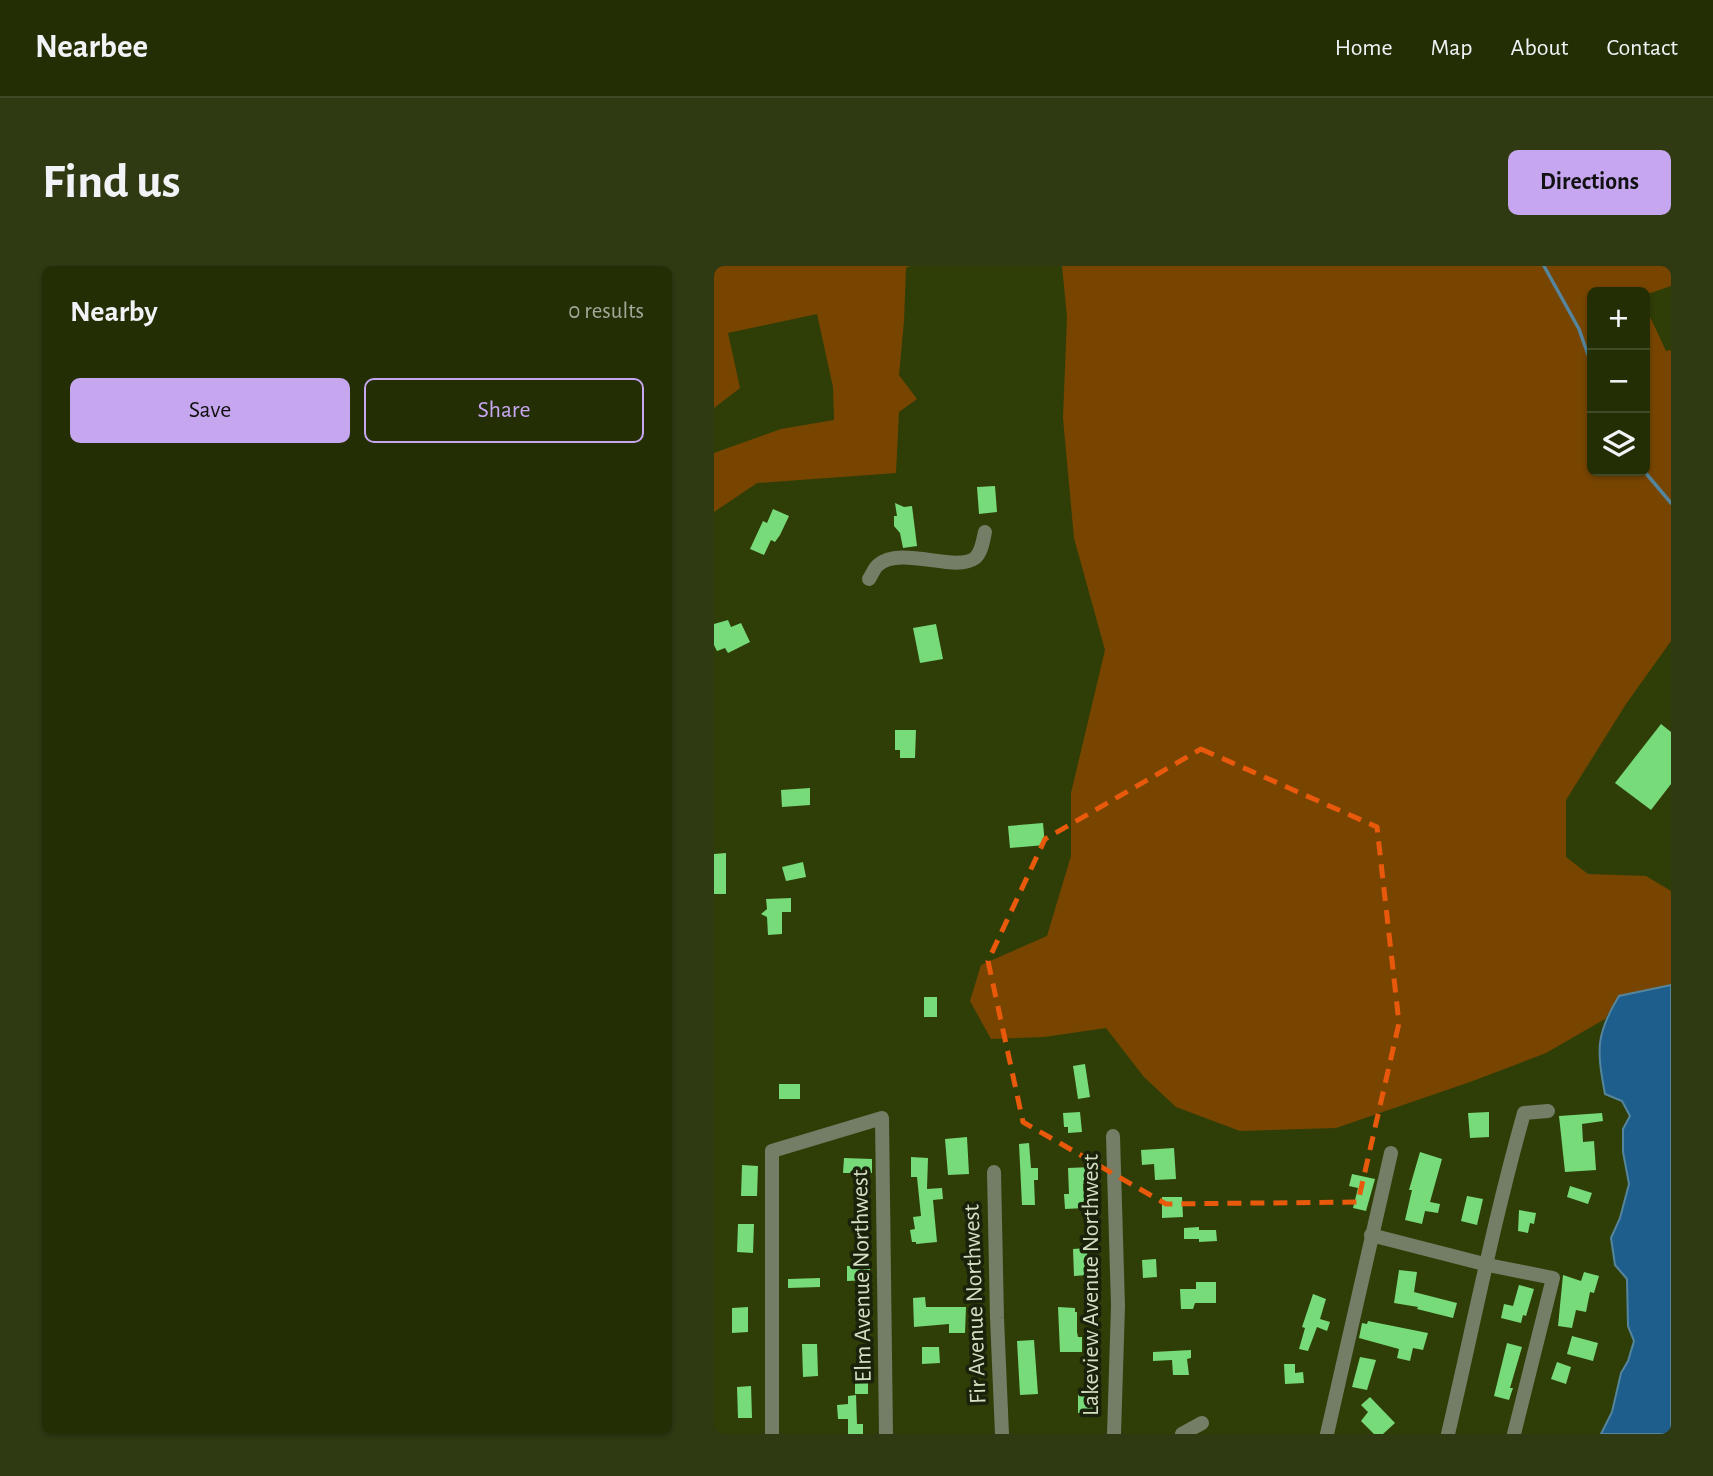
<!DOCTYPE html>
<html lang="en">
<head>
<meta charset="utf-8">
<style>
  body { margin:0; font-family:"Alegreya Sans",sans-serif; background:#2f3a13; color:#f1f3f6 }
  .controls { position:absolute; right:21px; top:21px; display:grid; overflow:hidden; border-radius:10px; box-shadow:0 2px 5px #0004 }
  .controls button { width:63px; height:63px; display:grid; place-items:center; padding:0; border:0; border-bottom:2px solid #404a27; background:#232e05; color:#f1f3f6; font:35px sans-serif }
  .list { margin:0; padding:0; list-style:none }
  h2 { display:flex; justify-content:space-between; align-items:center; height:91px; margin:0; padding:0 28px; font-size:30px }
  h2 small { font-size:23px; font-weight:400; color:#a3a89a }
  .actions { display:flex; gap:14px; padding:21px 28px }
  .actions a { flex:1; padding:16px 0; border:2px solid #c7a6f0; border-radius:10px; text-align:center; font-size:24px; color:#c7a6f0 }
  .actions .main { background:#c7a6f0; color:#111 }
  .icon { flex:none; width:38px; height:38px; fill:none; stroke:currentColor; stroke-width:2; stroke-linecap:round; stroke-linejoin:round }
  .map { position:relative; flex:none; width:957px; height:1168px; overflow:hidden; border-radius:10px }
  header { display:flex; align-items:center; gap:42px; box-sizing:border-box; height:98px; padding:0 35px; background:#232e05; border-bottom:2px solid #404a27 }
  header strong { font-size:33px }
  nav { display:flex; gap:38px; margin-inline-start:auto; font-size:24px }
  .intro { display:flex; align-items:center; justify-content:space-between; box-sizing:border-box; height:168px; padding:0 42px }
  h1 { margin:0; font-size:49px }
  .button { padding:18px 32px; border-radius:10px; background:#c7a6f0; color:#111; font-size:24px; font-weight:700 }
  main { display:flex; gap:42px; padding:0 42px }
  aside { flex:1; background:#232e05; border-radius:10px; box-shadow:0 2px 5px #0004 }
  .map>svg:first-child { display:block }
</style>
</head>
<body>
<header>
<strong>Nearbee</strong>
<nav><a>Home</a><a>Map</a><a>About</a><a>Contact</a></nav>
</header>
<div class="intro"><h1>Find us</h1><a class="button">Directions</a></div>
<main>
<aside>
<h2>Nearby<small>0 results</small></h2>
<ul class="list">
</ul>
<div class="actions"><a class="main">Save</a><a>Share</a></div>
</aside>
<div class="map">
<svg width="957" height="1168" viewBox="0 0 957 1168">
  <rect width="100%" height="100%" fill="#2f3e07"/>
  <g fill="#784500">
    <path d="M0,0h196l-4,2 -2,53 -5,54 18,24 -18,13 -3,61 -139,10 -43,29v-59l67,-24 53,-9 -1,-33 -16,-73 -89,19 12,55 -26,20z"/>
    <path d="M348,0h609v20l-26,9v-3h-53v179h53v-165l21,45 5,-1v291l-45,63 -60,96v57l22,17 58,2 25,15v94l-52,11 -14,23 -59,34 -76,29 -134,46 -96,3 -64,-24 -32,-30 -38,-49 -62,9 -53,2 -21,-38 11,-36 66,-29 24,-80v-63l34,-143 -31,-112 -11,-120 4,-101z"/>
  </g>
  <path fill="#1e5e8c" stroke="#55859c" stroke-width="2" d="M957,719v449h-70l11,-22 9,-39 7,-12 6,-20 -6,-15 -1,-47 -12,-14 -4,-27 9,-20 9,-34 -6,-32v-23l7,-13 -8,-15 -17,-7c-8,-43 -10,-59 14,-98z"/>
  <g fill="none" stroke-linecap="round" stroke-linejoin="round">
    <g stroke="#55859c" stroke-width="3.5">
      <path d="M830,0l35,63 13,37"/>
      <path d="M930,205l27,32"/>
    </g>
  </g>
  <g fill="#77db7a">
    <path d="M281,220l2,26 -18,2 -2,-27z"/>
    <path d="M181,237l9,4 8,-1 5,40 -14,2 -3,-15 -6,-7v-10h3z"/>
    <path d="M59,243l16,7 -9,19 -5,7 -4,-2 -7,15 -14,-6 13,-28 4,2z"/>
    <path d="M14,354l3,7 10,-4 9,19 -22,11 -3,-5 -8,3 -3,-6v-21z"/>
    <path d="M222,358l7,35 -23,4 -7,-35z"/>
    <path d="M947,458l10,8v52l-20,26 -36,-27z"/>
    <path d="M181,464h21l-1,28h-15v-8h-5z"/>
    <path d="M96,522v17l-28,2 -1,-17z"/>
    <path d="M329,557l2,22 -35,3 -2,-22z"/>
    <path d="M12,587v41h-12v-40z"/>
    <path d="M89,596l3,15 -20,4 -4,-14z"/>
    <path d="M77,632v14h-9v22l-14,1 -1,-18 -6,-3 6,-5 -1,-10z"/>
    <rect x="210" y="731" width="13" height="20"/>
    <path d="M371,798l5,33 -12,2 -5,-33z"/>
    <rect x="65" y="818" width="21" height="15"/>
    <path d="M366,846l2,20 -14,1v-6h-4l-1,-14z"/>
    <path d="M775,846v25l-19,1 -2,-25z"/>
    <path d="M888,847l1,8 -21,3 1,18 11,-1 2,29 -31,2 -6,-56z"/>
    <path d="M253,871l2,37 -21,1 -3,-36z"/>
    <path d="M315,877l2,25h7v12h-4l1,25h-13l-3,-61z"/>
    <path d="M460,882l2,31 -21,1 -1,-16 -12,1 -1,-15z"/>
    <path d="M706,886l22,7 -12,43 10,2 -2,9 -13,-2 -3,13 -17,-4 7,-30h-3z"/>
    <path d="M197,891l17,1 -1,31 15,-1 1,11 -10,1 4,42 -21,2v-2h-4l-2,-12 5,-1 -2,-12 8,-1 -4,-39h-6z"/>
    <path d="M130,892l28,1v14h-29z"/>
    <path d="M28,899l16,1 -1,30h-16z"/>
    <path d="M378,901l1,16 -10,1 2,24 -20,1 -1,-15h5l-1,-26z"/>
    <path d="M638,908l23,5 -9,32 -13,-3 5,-20 -9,-2z"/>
    <path d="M856,920l22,7 -4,11 -21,-7z"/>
    <path d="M753,930l16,3 -6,26 -16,-4z"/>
    <path d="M448,931h20l1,20 -21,1z"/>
    <path d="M805,944l17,3 -2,11 -4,-1 -2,10 -10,-2z"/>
    <path d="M24,958h16l-1,29 -16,-1z"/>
    <path d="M485,961v3h17l1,11 -18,1v-3h-15v-11z"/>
    <path d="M373,982l1,27 -14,1 -1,-27z"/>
    <path d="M442,993l1,18 -14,1 -1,-18z"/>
    <path d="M133,1000h23v14l-23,1z"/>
    <path d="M685,1004l18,2 -3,20 43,11 -4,15 -36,-9 1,-2 -24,-4z"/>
    <path d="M870,1006l15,4 -5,17 -4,-1 -4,20 -10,-2 -4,18 -14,-2 5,-51 18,6z"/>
    <path d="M106,1012v9l-32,1v-9z"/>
    <path d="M482,1016h20v21h-21l-2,6h-12l-1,-20h16z"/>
    <path d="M805,1019l15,4 -8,27 -3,-1 -2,8 -20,-5 3,-14 9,2z"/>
    <path d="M599,1028l13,5 -6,20 10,3 -3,9 -10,-4 -9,24 -9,-2 6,-21 -3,-1z"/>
    <path d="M211,1031l1,10h40l-1,26h-16v-9l-35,3 -1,-29z"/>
    <path d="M34,1041v25l-16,1v-25z"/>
    <path d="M344,1041l17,1v4h2v20l1,5h4v15h-22z"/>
    <path d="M654,1055l60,12 -5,17 -10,-2 -3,13 -13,-3 2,-9 -40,-11 3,-15 5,1z"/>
    <path d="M858,1070l26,7 -5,18 -26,-7z"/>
    <path d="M320,1074l4,54 -18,1 -3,-54z"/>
    <path d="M793,1077l15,4 -12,41h3l-4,12 -15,-4z"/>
    <path d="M88,1078h15l1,32 -15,1z"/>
    <path d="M208,1081h17l1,16 -18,1z"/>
    <path d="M477,1084v8l-4,1 2,16h-16l-1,-15 -19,1v-9z"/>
    <path d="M646,1091l16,3 -9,30 -15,-3z"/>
    <path d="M843,1096l14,5 -5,17 -15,-5z"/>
    <path d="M570,1098h11v9l8,-1 1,11 -19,1z"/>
    <rect x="141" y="1108" width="13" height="20"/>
    <path d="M37,1120l1,32h-14l-1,-31z"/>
    <rect x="364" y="1126" width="15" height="21"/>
    <path d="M142,1129l1,29h6v10h-15v-15h-10l-1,-14 11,-1v-8z"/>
    <path d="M656,1131l25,26 -12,11h-9l-13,-13 7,-9 -7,-7z"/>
  </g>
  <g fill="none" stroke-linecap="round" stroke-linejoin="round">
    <g stroke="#747d66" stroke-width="14">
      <path d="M155,313c3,-4 5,-11 9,-14 23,-20 77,8 97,-7 7,-6 8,-18 10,-26"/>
      <path d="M399,870l5,170 -4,128"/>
      <path d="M280,906l3,146 5,116"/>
      <path d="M657,969l117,30 65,13 -39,156"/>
      <path d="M58,1168v-283l110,-33 4,316"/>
      <path d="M468,1168l20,-11"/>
      <path d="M613,1168l64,-281"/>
      <path d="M734,1168c25,-107 46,-215 76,-321l24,-2"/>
    </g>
  </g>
  <path fill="none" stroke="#e8590c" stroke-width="5" stroke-dasharray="14 9" stroke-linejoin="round" d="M487,483l176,78 22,196 -41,179 -192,2 -143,-82 -35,-161 57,-122z"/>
  <g text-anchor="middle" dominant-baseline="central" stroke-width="7" stroke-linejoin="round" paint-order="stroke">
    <g font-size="24" fill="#d4dfc3" stroke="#1b220c">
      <text transform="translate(148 1010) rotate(-91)">Elm Avenue Northwest</text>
      <text transform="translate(377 1019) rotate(-90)">Lakeview Avenue Northwest</text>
      <text transform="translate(261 1038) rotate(-92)">Fir Avenue Northwest</text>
    </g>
  </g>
</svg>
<div class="controls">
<button>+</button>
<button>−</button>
<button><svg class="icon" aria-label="layers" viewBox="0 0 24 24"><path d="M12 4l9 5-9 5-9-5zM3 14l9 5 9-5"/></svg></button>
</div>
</div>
</main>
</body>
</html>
